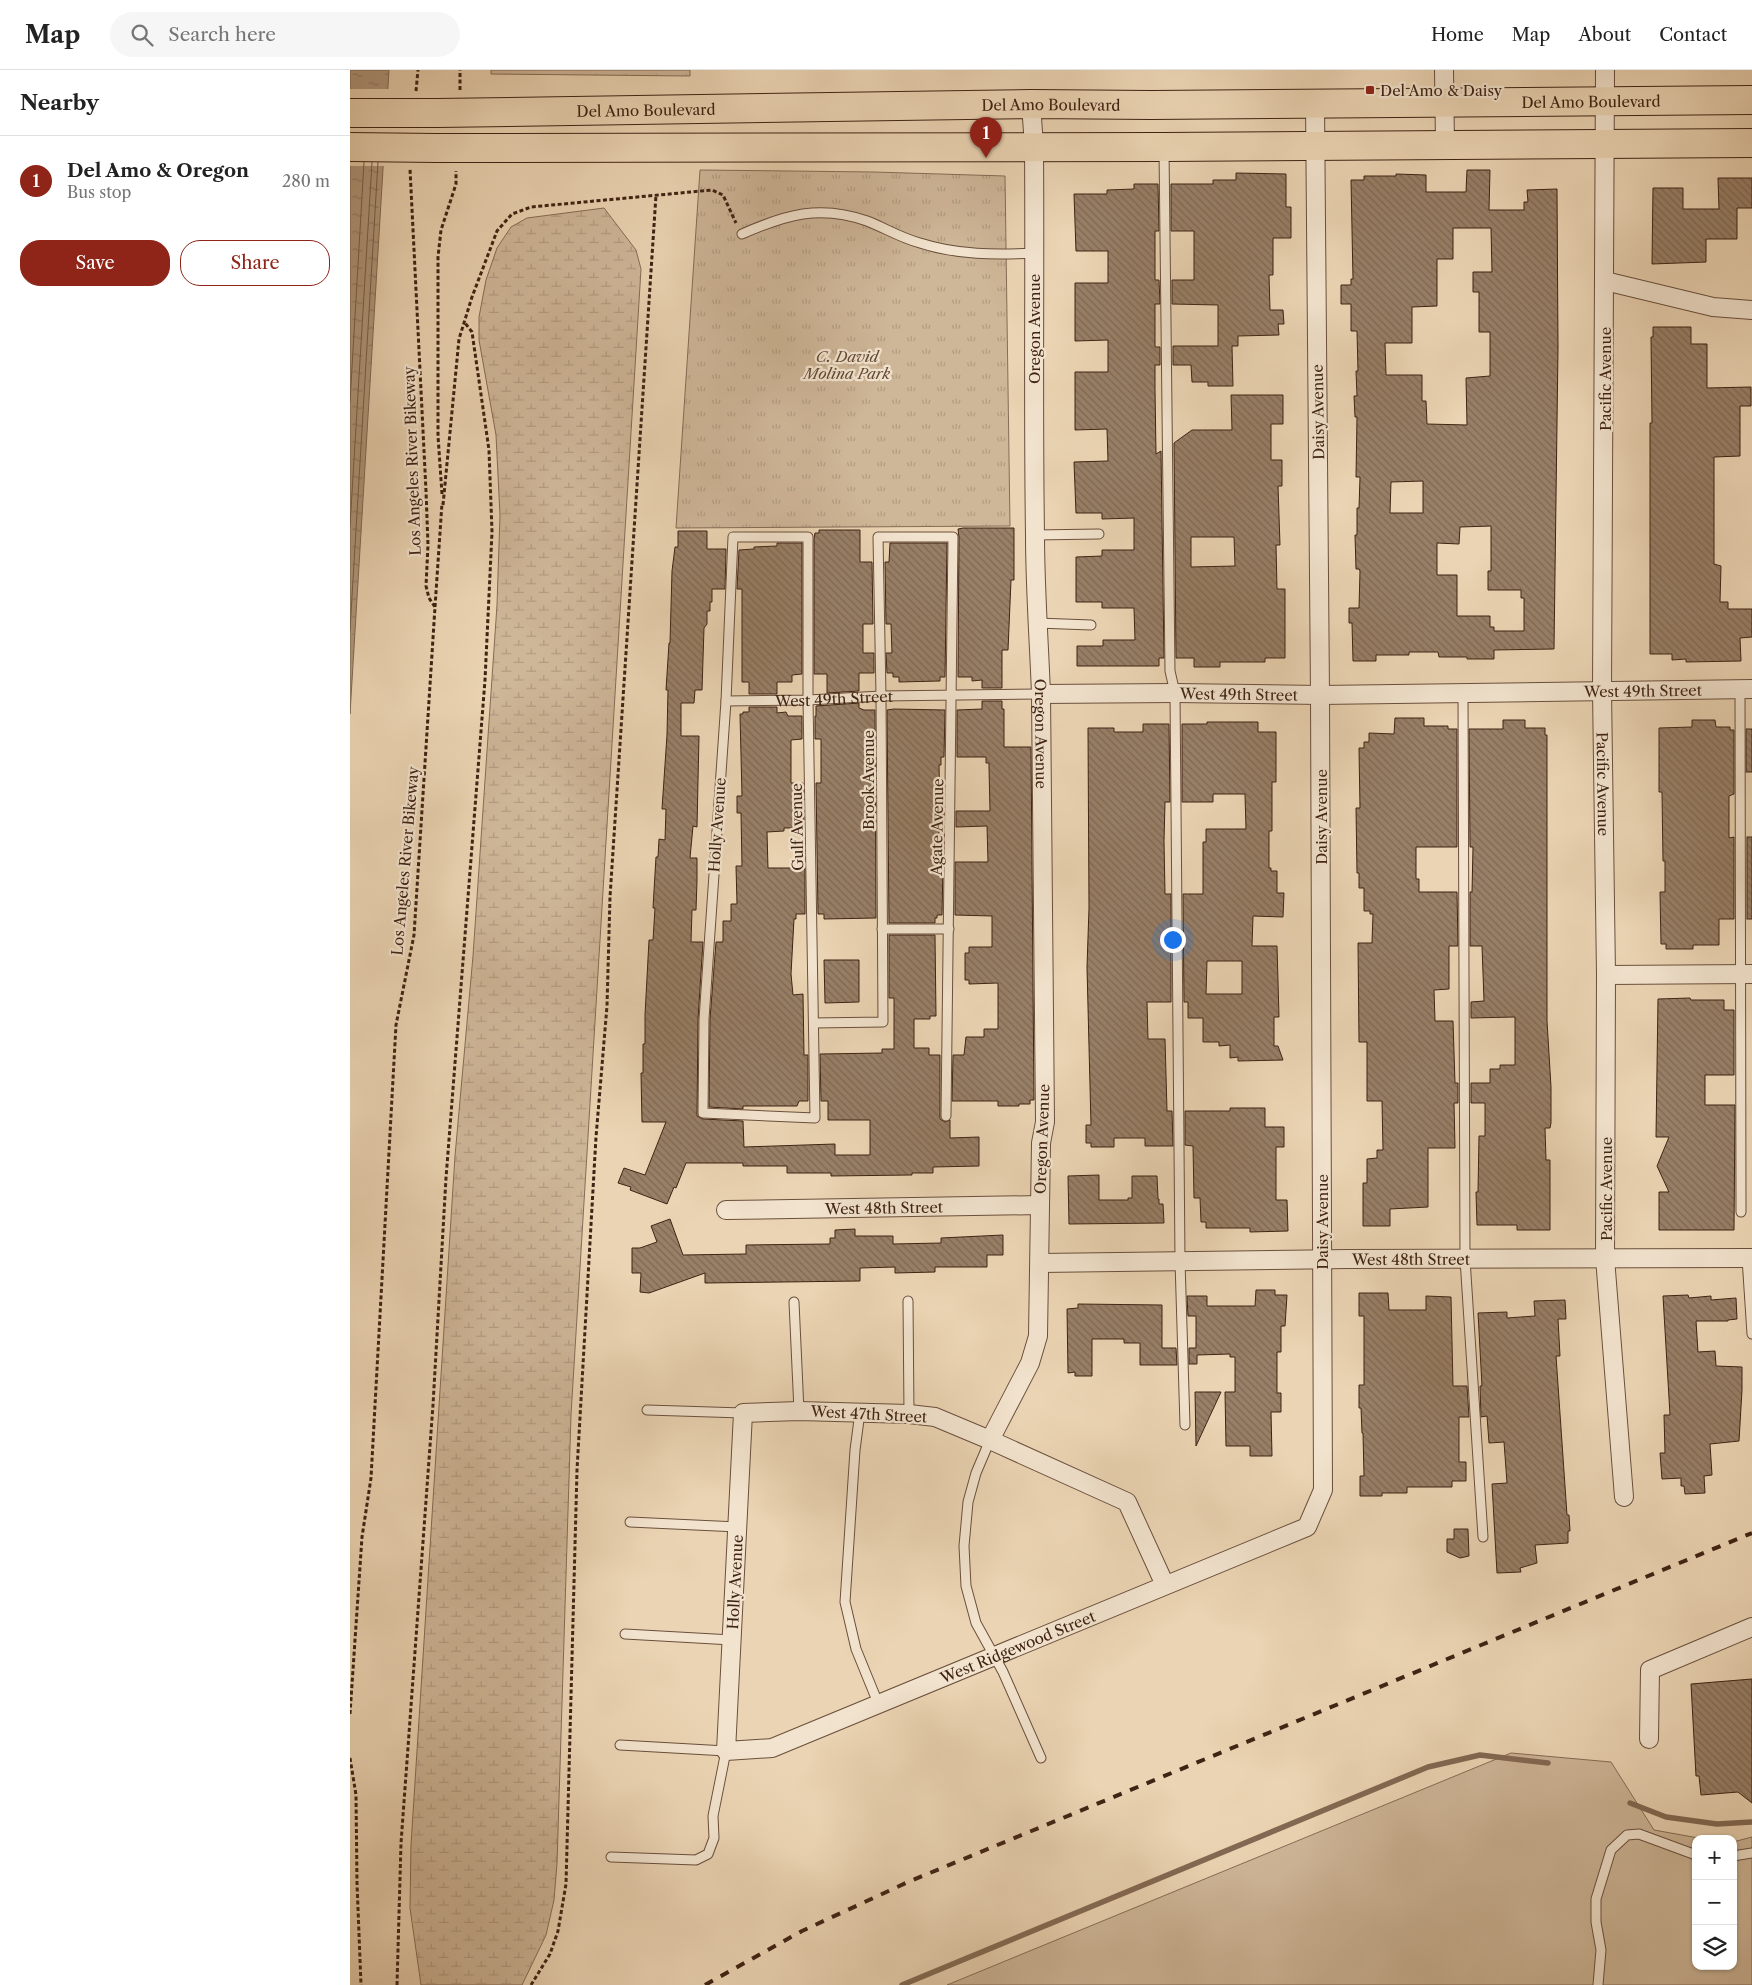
<!DOCTYPE html>
<html lang="en">
<head>
<meta charset="utf-8">
<style>
  body { margin:0; font-family:"Libre Caslon Text",serif; background:#f6f6f6; color:#222 }
  .controls { position:absolute; right:15px; bottom:15px; display:grid; overflow:hidden; border-radius:10px; box-shadow:0 1px 4px #0004 }
  .controls button { width:45px; height:45px; display:grid; place-items:center; padding:0; border:0; border-bottom:1px solid #e0e0e0; background:#fff; color:#222; font:25px sans-serif }
  .you { position:absolute; left:822px; top:869px; width:18px; height:18px; margin:-12px; border:4px solid #fff; border-radius:50%; background:#1a73e8; box-shadow:0 0 0 8px #1a73e833 }
  .badge { display:grid; place-items:center; width:32px; height:32px; border-radius:50%; background:#8f2418; color:#fff; font-size:16px; font-weight:700 }
  .pin { position:absolute; translate:-50% -41px; filter:drop-shadow(0 1px 2px #0008) }
  .pin::after { content:''; position:absolute; top:26px; width:18px; height:15px; background:inherit; clip-path:polygon(0 0,100% 0,50% 100%) }
  .list { margin:0; padding:0; list-style:none }
  h2 { display:flex; justify-content:space-between; align-items:center; height:65px; margin:0; padding:0 20px; font-size:21px }
  h2 small { font-size:16px; font-weight:400; color:#767676 }
  .list li { display:grid; grid-template-columns:32px 1fr auto; gap:15px; align-items:center; box-sizing:border-box; height:90px; padding:0 20px; border-top:1px solid #e0e0e0 }
  .list b { display:block; font-size:19px; white-space:nowrap }
  .list p { margin:0; font-size:16px; white-space:nowrap; color:#767676 }
  .list em { font-size:16px; font-style:normal; color:#767676 }
  .actions { display:flex; gap:10px; padding:15px 20px }
  .actions a { flex:1; padding:11px 0; border:1px solid #8f2418; border-radius:20px; text-align:center; font-size:18px; color:#8f2418 }
  .actions .main { background:#8f2418; color:#fff }
  .icon { flex:none; width:28px; height:28px; fill:none; stroke:currentColor; stroke-width:2; stroke-linecap:round; stroke-linejoin:round }
  .map { position:relative; flex:none; width:1402px; height:1915px; overflow:hidden }
  header { display:flex; align-items:center; gap:30px; box-sizing:border-box; height:70px; padding:0 25px; background:#fff; border-bottom:1px solid #e0e0e0 }
  header strong { font-size:24px }
  nav { display:flex; gap:28px; margin-inline-start:auto; font-size:18px }
  .search { width:350px; height:45px; background:#f6f6f6; display:flex; align-items:center; gap:12px; box-sizing:border-box; padding:0 18px; border-radius:28px; color:#767676; font-size:19px }
  main { display:flex }
  aside { flex:1; background:#fff }
  .map>svg:first-child { display:block }
</style>
</head>
<body>
<header>
<strong>Map</strong>
<div class="search"><svg class="icon" aria-label="search" viewBox="0 0 24 24"><circle cx="10" cy="10" r="6"/><path d="M15 15l6 6"/></svg>Search here</div>
<nav><a>Home</a><a>Map</a><a>About</a><a>Contact</a></nav>
</header>
<main>
<aside>
<h2>Nearby<small></small></h2>
<ul class="list">
<li><span class="badge">1</span><div><b>Del Amo &amp; Oregon</b><p>Bus stop</p></div><em>280 m</em></li>
</ul>
<div class="actions"><a class="main">Save</a><a>Share</a></div>
</aside>
<div class="map">
<svg width="1402" height="1915" viewBox="0 0 1402 1915">
  <defs>
    <pattern id="wetland-marsh" width="20" height="14" patternUnits="userSpaceOnUse" patternTransform="scale(1.25)"><rect width="20" height="14" fill="#ceb698"/><path d="M1 5h8M5 5V1M11 12h8M15 12V8" fill="none" stroke="#b29c82"/></pattern>
    <pattern id="park-tufts" width="24" height="20" patternUnits="userSpaceOnUse" patternTransform="scale(1.25)"><rect width="24" height="20" fill="#ceb698"/><path d="M3 7l-1-3M5 7V3M7 7l1-3M15 17l-1-3M17 17v-4M19 17l1-3" fill="none" stroke="#b29c82"/></pattern>
    <pattern id="water-ripples" width="26" height="14" patternUnits="userSpaceOnUse" patternTransform="scale(1.25)"><rect width="26" height="14" fill="#b1987d"/><path d="M2 4q2-2 4 0t4 0M15 11q2-2 4 0t4 0" fill="none" stroke="#917c65"/></pattern>
    <pattern id="building-back-hatch" width="6" height="6" patternUnits="userSpaceOnUse" patternTransform="scale(1.25)"><rect width="6" height="6" fill="#987f67"/><path d="M-1 5l2 2M0 0l6 6M5-1l2 2" fill="none" stroke="#7d6854"/></pattern>
  </defs>
  <rect width="100%" height="100%" fill="#ebd4b3"/>
  <filter id="stains"><feTurbulence type="fractalNoise" baseFrequency=".004" numOctaves="4"/><feColorMatrix values="0 0 0 0 .2 0 0 0 0 .09 0 0 0 0 .02 0 0 0 .5 -.17"/></filter>
  <radialGradient id="worn" r=".72"><stop offset=".6" stop-color="#630" stop-opacity="0"/><stop offset="1" stop-color="#630" stop-opacity=".3"/></radialGradient>
  <path fill="#ceb698" stroke="#866c56" d="M1161,1683l100,9 43,68 50,9h-8v127h37v-124l19,-5v148h-805z"/>
  <path fill="url(#wetland-marsh)" stroke="#866c56" d="M254,138l32,42 5,19 -70,1146 -14,448 -3,37 -8,35 -24,50h-101l-11,-77 1,-63 44,-689 18,-200 24,-351 3,-90 -4,-80 -17,-95v-23l7,-37 11,-32 14,-21 16,-9z"/>
  <g fill="url(#park-tufts)" stroke="#866c56">
    <path d="M141,0h199v6l-199,-2z"/>
    <path d="M350,100l174,2 131,4 5,350 -334,2z"/>
  </g>
  <path fill="url(#water-ripples)" stroke="#836953" d="M0,0h39l-39,644z"/>
  <path fill="#ebd4b3" d="M0,19h40l-4,77h-36z"/>
  <g fill="none" stroke-linecap="round" stroke-linejoin="round">
    <g stroke="#785e48" stroke-width="1">
      <path d="M0,332l14,-240"/>
      <path d="M0,456l22,-364"/>
      <path d="M0,560l28,-468"/>
    </g>
    <g stroke="#836953" stroke-width="5.5">
      <path d="M1280,1733l36,14 51,7 35,-2"/>
      <path d="M552,1915l526,-218 52,-12 68,8"/>
    </g>
  </g>
  <g fill="url(#building-back-hatch)" stroke="#3f2314" fill-rule="evenodd">
    <path d="M1117,100h23l-1,40h35v-8h4l-1,-12 30,-1 1,159 -4,301 -60,1v9h-27v-2h-28l-1,-5h-29v3h-33v6h-23l-1,-38h-3v-15h10l1,-37 -1,-2h-3l-1,-34h2v-27h2l1,-31h-4l1,-60h-2l-1,-21h3l-1,-25h2l-1,-40h-6v-27h-10v-19h10v-6h2l-2,-99h13v-4h32v-2l30,1v17h40zM1103,158h38l1,44h-19v20h6v40h11v44l-24,2 1,47 -40,-1 -1,-23h-4v-26h-36l-1,-32h27v-36l25,-1v-47h16zM1073,411v32h-33l1,-31zM1141,456v45h-3v19h33v8h3v33h-30v-4h-4v-11h-33v-41h-20v-32l22,1 1,-17z"/>
    <path d="M886,103l50,1v33h5v31h-18v37h-4l1,35h13l1,14h-6l1,11 -41,1v10h-6l1,40h-25v-4h-16l-1,-17h-18v-19h45v-41l-46,-1v-24h22v-49h-23v-47h42v-4h23z"/>
    <path d="M1368,108h34v30h-15v31h-31v23l-54,2 1,-76h30v21h36z"/>
    <path d="M784,114h24l1,47h-4v49h4l1,24h-5v43h5v18h-5v24l1,65 5,-3 3,207h-5v8h-82v-20h26v-6h32l-1,-32h-32v-6h-26v-45l26,-1v-6h32v-32l-32,1v-6h-26l-2,-51 34,-1 -1,-32 -32,1v-58h33v-32l-33,1v-58h33v-32h-32l-2,-57h33v-4l27,-1z"/>
    <path d="M1303,257h38v17h16v44l44,-1v19h-11v50l-26,1v107l7,2 -1,36h8v7h24v28l-12,1 1,23 -55,1v-3l-14,1v-6h-22v-231h2l-1,-86h2z"/>
    <path d="M881,325h52v29h-12v36h11v26h-4l2,59h-4l1,44h8v69h-20v4h-45v5h-26v-9h-18l-2,-215 18,-13h40zM841,467h43l1,29 -44,1z"/>
    <path d="M613,458h51v52h-3l-3,70h-6v38h-20v-8l-10,1v-4h-14l1,-140 -1,-8z"/>
    <path d="M469,460h41v32h12l1,62h-10v29h11v20h-15v18l-32,2v-19h-13v-135l1,-6h4z"/>
    <path d="M328,461h29v18h19l-1,40h-13v13h-2v9h-3v13l-3,4 -2,62h-7l-1,13h-13v33h18l-2,91 -4,-1 -3,32h7v23l-1,29h-4l-1,32h12l-5,77 -1,97 6,3 40,2 1,26 91,-3v11h35v-35h-42v-19h-7l-1,-47 62,-1v-4h12v-51h-5v-63h46l1,81h-6v3h-16v29h15v7h11v64l5,3 5,-2v18l29,-1v29l-46,1v6h-21v2l-81,1v-3h-44v-7h-44v-3h-57l-10,25 -2,-1 -7,17 -37,-14 1,-3 -13,-4 6,-15 21,7 21,-53h-24l-1,-49h2v-29h2v-29l4,-75h4l2,-32h-2l3,-51h2l1,-18 6,1 1,-31h-4l5,-74 1,-45h-2l3,-47h1l2,-72 3,-24h3z"/>
    <path d="M427,473h25v131l-10,1v7h-15v12h-28v-12h-7v-93h-5l2,-39 15,-1v-2l23,-1z"/>
    <path d="M540,473h57l-2,134h-5v4l-41,1v-5h-6v-4h-6l-1,-20h6l-1,-29h-5l-1,-62h4z"/>
    <path d="M632,631h20v8h2v38h27l3,353h-4v4h-11v2h-21v-5h-46l1,-46h11l2,-18h18v-8h14v-46l-29,1v-4h-4v-27h4v-6h23v-31l-37,-1v-53h33l-1,-36 -31,1v-16h34l-1,-44v-4h-3v-6h-29v-47l25,-1z"/>
    <path d="M509,633v5l5,2h11l1,208 -52,1v-5h-6l-2,-131h5v-44h-6v-23h1v-10z"/>
    <path d="M399,637h28v6l9,-1 2,4h14v23l-11,1v43h12l1,45h-20v3l-17,1 1,36h37v46h-9v5h-2l-3,55 2,21 10,-1 1,61h4v46h-9l-2,5h-54v3l-34,-2 1,-88 6,-77h7v-21h8v-17h6l-1,-38h6l-1,-53h-4v-17h5l-2,-82h3v-2h6z"/>
    <path d="M544,639l51,1 -1,47h-3v8h-2l1,46h3v16h-4l-1,36h5l-1,52h-5v3h-2v5h-46l-2,-213z"/>
    <path d="M1045,648h29v8h24v3h9v118h-41v32h3v13h38l1,54h-9v43l-15,1 1,31h18l2,62h3v20h-4l1,45h-27v59l-38,2v17h-27v-43h4v-24l10,-1v-8h6l-1,-49h-15v-59h-8l-1,-99h14l1,-29h-3v-3h-6v-23h-5v-15h-2l-1,-65h4l-1,-60h5v-6h5v-9l25,1z"/>
    <path d="M1153,650h22v8h20v7h2v286l4,66v36l-1,5h-5l1,32h4v70h-33v-5h-40l-1,-33h2l1,-56h6v-33h-14v-20h19v-14h10v-4h15v-48l-44,1v-16l13,-1 -2,-55h-12v-54h2l1,-45h-3l-1,-118h34z"/>
    <path d="M1342,650h23l1,7h14v3h4v64l-5,2v42l5,-1v82h-15v26h-26v4h-27v-5h-5l-1,-52h5v-31h-2l-1,-69h-3v-64l33,-1z"/>
    <path d="M857,652h51v10h18v50h-4v49h-3v37h2v3h6v22h7l-1,24 -30,-1 -1,30h25l2,71h-5v29h4l5,14 -45,1v-4l-8,1v-13l-11,1v-4h-16v-24h-15v-16h-4l-1,-108h20v-52h3v-13h40l-1,-35h-32v8h-31v-78h25zM857,891h35v33h-36z"/>
    <path d="M793,654h26l1,78h-5l-1,39 1,53h6v108h-24l1,37h17l2,72h5l1,35h-28v-8h-31v9h-23v-4h-5v-18h5l-4,-158 2,-59 -1,-180h26v4h29z"/>
    <rect x="1396" y="659" width="6" height="43"/>
    <rect x="1397" y="767" width="5" height="82"/>
    <path d="M474,890h35v42l-34,1z"/>
    <path d="M1340,928l1,2h33v10h10v65h-29v30h30l-1,125h-75v-38h10l-12,-26 12,-29h-13l2,-138z"/>
    <path d="M880,1038h35v19h19v20h-8v53h11l1,31 -38,1v-4h-44v-6h-5l-1,-24h-6l-1,-52 -8,-1v-34h45z"/>
    <path d="M749,1105v25h29v-2h4v-22h25l1,23h1v5h4l1,19 -95,1 -1,-48z"/>
    <path d="M320,1149l13,36 63,-1v-9l84,-1v-6h5v-8l20,-1v7h38v8l48,-1v-5l62,-3v20h-16v12h-52v5l-40,1v-6l-35,1v13l-155,2v-10l-56,20 -9,-1 1,-19h-9v-25h8l17,-6 -6,-16z"/>
    <path d="M906,1220h19v5h12l-2,31h-4v26h-4v41h4v19h-10l1,44h-22v-10h-24l-1,-54h10v-35h-5v-3l-33,1v9h-8v-16h7v-32h-8l-1,-20h20v10h48z"/>
    <path d="M1009,1223h29l1,17h37v-14l25,1 2,89h14l2,31h-10v45h7v19h-14v6h-45v6h-25v3h-22v-20h4l-1,-43h-1l-1,-25h-2v-23h5v-69h-5z"/>
    <path d="M1338,1225l1,3 22,-2v4l25,-2 1,21 -9,1v1h-32l2,31 17,-1 1,15 26,1v23l-3,51 -29,3 2,31 -8,1 1,17 -20,1 -1,-8h-3v-8l-19,1 -2,-26h5l-1,-38h6l-7,-119z"/>
    <path d="M1215,1230l1,19h-8l2,37h-4l11,159h2l1,16h-2v12l-33,2 2,18 -17,5 1,4 -24,1 -5,-89 15,-1 -3,-41 -15,1 -2,-27 -6,1 -1,-31h2l-4,-73 29,-1v6l28,-2 -1,-15z"/>
    <path d="M728,1234l84,1v43h14l1,17h-37v-22h-16v-4h-32v37h-17v-4l-7,1 -1,-64 11,-1z"/>
    <path d="M845,1322h26l-25,54z"/>
    <path d="M1104,1459h14l1,27 -9,2 -13,-6v-13h7z"/>
    <path d="M1402,1609v124l-14,-11 -37,3 -2,-19h-3l-5,-92z"/>
  </g>
  <g fill="none" stroke-linecap="round" stroke-linejoin="round">
    <defs>
      <g id="service">
        <path d="M814,79l6,522 5,22 5,568 5,164"/>
        <path d="M392,164c43,-19 78,-30 125,-13 18,7 34,17 53,22 37,12 76,12 114,10"/>
        <path d="M685,465l64,-1"/>
        <path d="M383,467h75v163l7,418 -112,-5 1,-94 22,-318z"/>
        <path d="M687,553l54,2"/>
        <path d="M1390,619l1,523"/>
        <path d="M1113,623l2,566 18,278"/>
        <path id="s1" d="M376,631l82,-1 73,-4 160,-2"/>
        <path d="M532,859h67"/>
        <path d="M464,953l69,-1 -2,-326 -3,-159h75l-7,579"/>
        <path d="M1397,1188l5,76"/>
        <path d="M558,1231l1,113"/>
        <path d="M444,1232l5,109"/>
        <path d="M297,1340l96,3"/>
        <path d="M510,1342l-5,38 -10,152 11,47 22,54"/>
        <path d="M640,1370l-14,33 -8,29 -4,44 2,40 10,37 27,49 38,86"/>
        <path d="M280,1452l108,5"/>
        <path d="M275,1564l107,6"/>
        <path d="M1383,1786l19,-3"/>
        <path d="M261,1787l85,3 12,-6 6,-16 -1,-22 13,-65 -106,-6"/>
        <path d="M1248,1915l3,-35 -5,-28v-23l15,-49 16,-15 12,-1 57,21"/>
      </g>
      <g id="minor">
        <path d="M1094,0l1,74"/>
        <path id="s2" d="M1255,0l-3,621 4,284 -1,283 19,239"/>
        <path id="s3" d="M681,34l3,42c1,130 -1,260 1,389 0,53 4,106 6,159l4,428 -4,21 -3,193 -8,27 -40,77 137,62 38,83"/>
        <path d="M1255,211l108,26 39,3"/>
        <path id="s4" d="M691,624l134,-1 145,2 432,-6"/>
        <path d="M1256,905l146,-1"/>
        <path id="s5" d="M376,1140l314,-5"/>
        <path id="s6" d="M690,1193l308,-4 404,-1"/>
        <path id="s7" d="M640,1370l-55,-23 -26,-3 -110,-3 -56,2 -17,338 46,-3 535,-221 16,-37 -3,-795 -5,-592"/>
        <path d="M1299,1669l1,-69 102,-43"/>
      </g>
      <g id="primary">
        <path id="s8" d="M87,43l594,-9 120,1 601,-5"/>
        <path d="M87,78l727,-1 588,-4"/>
      </g>
    </defs>
    <use href="#service" stroke="#6a4f3c" stroke-width="11"/>
    <use href="#minor" stroke="#6a4f3c" stroke-width="20"/>
    <use href="#primary" stroke="#3f2314" stroke-width="30"/>
    <g stroke="#3f2314" stroke-width="3" stroke-dasharray="4 2.5" stroke-linecap="butt">
      <path d="M110,20v-20"/>
      <path d="M66,21l2,-21"/>
      <path d="M92,424l-4,-58v-179l3,-27 15,-46v-13"/>
      <path d="M93,435l16,-166 13,-42 25,-66 15,-17 19,-7 181,-17 11,5 13,28"/>
      <path d="M85,537l7,-104"/>
      <path d="M0,1644l12,-177 9,-59 25,-453 18,-90 21,-328 -6,-9 -3,-12 2,-41 -2,-54 -16,-322"/>
      <path d="M0,1688l6,37 1,88 4,102"/>
      <path d="M47,1915l4,-142 32,-438 13,-227 39,-498 7,-148 -3,-82 -17,-118 -7,-9"/>
      <path d="M181,1915l19,-31 8,-23 8,-47 11,-414 19,-333 11,-131 3,-109 46,-702"/>
    </g>
    <use href="#service" stroke="#f2e3ce" stroke-width="9"/>
    <use href="#minor" stroke="#f2e3ce" stroke-width="18"/>
    <use href="#primary" stroke="#ebd4b3" stroke-width="28"/>
    <path stroke="#3f2314" stroke-width="4" stroke-dasharray="9 9" stroke-linecap="butt" d="M355,1915l97,-54 106,-49 844,-349"/>
    <defs>
      <g id="primary-bridge">
        <path d="M0,43h87"/>
        <path d="M0,77l87,1"/>
      </g>
    </defs>
    <use href="#primary-bridge" stroke="#3f2314" stroke-width="30" stroke-linecap="butt"/>
    <use href="#primary-bridge" stroke="#ebd4b3" stroke-width="28"/>
  </g>
  <rect fill="#8f2418" stroke="#f2e3ce" stroke-width="2" x="1015" y="15" width="10" height="10" rx="2.5"/>
  <g text-anchor="middle" dominant-baseline="central" stroke-width="4.5" stroke-linejoin="round" paint-order="stroke">
    <g font-size="15" fill="#3f2314" stroke="#f2e3ce" text-anchor="start">
      <text x="1030" y="20">Del Amo &amp; Daisy</text>
    </g>
    <g font-size="15" fill="#3f2314" stroke="#f2e3ce">
      <text stroke="none"><textPath href="#s8" startOffset="1154">Del Amo Boulevard</textPath></text>
      <text stroke="none"><textPath href="#s8" startOffset="614">Del Amo Boulevard</textPath></text>
      <text stroke="none"><textPath href="#s8" startOffset="209">Del Amo Boulevard</textPath></text>
      <text transform="translate(684 259) rotate(-90)">Oregon Avenue</text>
      <text transform="translate(1255 309) rotate(-90)">Pacific Avenue</text>
      <text transform="translate(968 342) rotate(-91)">Daisy Avenue</text>
      <text transform="translate(62 391) rotate(-92)">Los Angeles River Bikeway</text>
      <text stroke="none"><textPath href="#s4" startOffset="602">West 49th Street</textPath></text>
      <text stroke="none"><textPath href="#s4" startOffset="198">West 49th Street</textPath></text>
      <text stroke="none"><textPath href="#s1" startOffset="108">West 49th Street</textPath></text>
      <text stroke="none"><textPath href="#s3" startOffset="630">Oregon Avenue</textPath></text>
      <text transform="translate(518 710) rotate(-90)">Brook Avenue</text>
      <text stroke="none"><textPath href="#s2" startOffset="714">Pacific Avenue</textPath></text>
      <text transform="translate(971 747) rotate(-90)">Daisy Avenue</text>
      <text transform="translate(367 755) rotate(-86)">Holly Avenue</text>
      <text transform="translate(447 757) rotate(-91)">Gulf Avenue</text>
      <text transform="translate(587 757) rotate(-89)">Agate Avenue</text>
      <text transform="translate(55 791) rotate(-85)">Los Angeles River Bikeway</text>
      <text transform="translate(692 1069) rotate(-88)">Oregon Avenue</text>
      <text transform="translate(1256 1119) rotate(-90)">Pacific Avenue</text>
      <text stroke="none"><textPath href="#s5" startOffset="158">West 48th Street</textPath></text>
      <text transform="translate(972 1152) rotate(-90)">Daisy Avenue</text>
      <text stroke="none"><textPath href="#s6" startOffset="371">West 48th Street</textPath></text>
      <text transform="translate(519 1344) rotate(3)">West 47th Street</text>
      <text transform="translate(385 1512) rotate(-87)">Holly Avenue</text>
      <text stroke="none"><textPath href="#s7" startOffset="902">West Ridgewood Street</textPath></text>
    </g>
    <g font-size="15" font-style="italic" fill="#634835" stroke="#f2e3ce">
      <text x="497" y="286">C. David<tspan x="497" dy="17">Molina Park</tspan></text>
    </g>
  </g>
  <rect width="100%" height="100%" filter="url(#stains)"/>
  <rect width="100%" height="100%" fill="url(#worn)"/>
</svg>
<div class="controls">
<button>+</button>
<button>−</button>
<button><svg class="icon" aria-label="layers" viewBox="0 0 24 24"><path d="M12 4l9 5-9 5-9-5zM3 14l9 5 9-5"/></svg></button>
</div>
<div class="you"></div>
<div class="pin badge" style="left:636px;top:88px">1</div>
</div>
</main>
</body>
</html>
